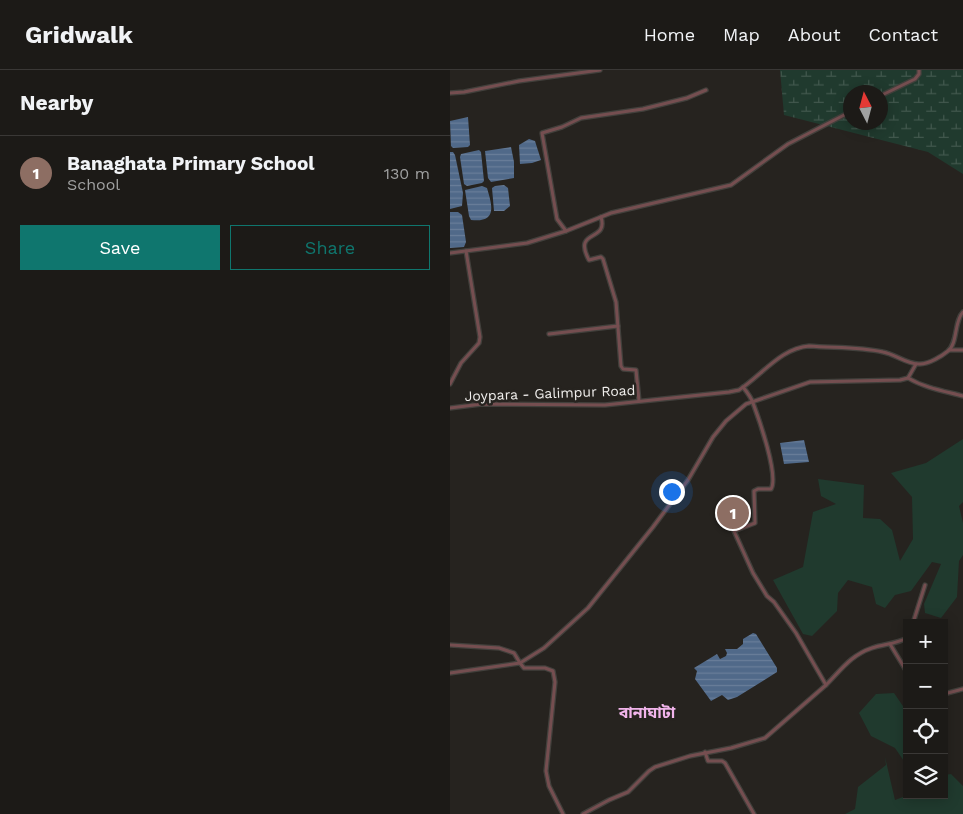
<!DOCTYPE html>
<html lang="en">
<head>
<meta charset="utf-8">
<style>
  body { margin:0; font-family:"Work Sans","Noto Sans Bengali",sans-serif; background:#292724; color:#f1f3f6 }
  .controls { position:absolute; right:15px; bottom:15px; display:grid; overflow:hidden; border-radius:0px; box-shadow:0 2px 12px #0003 }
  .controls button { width:45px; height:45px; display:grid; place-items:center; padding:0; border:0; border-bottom:1px solid #3a3836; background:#1c1a17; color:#f1f3f6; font:25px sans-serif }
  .compass { position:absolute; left:393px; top:15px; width:45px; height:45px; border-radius:50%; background:#1c1a17; box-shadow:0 2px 12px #0003; rotate:354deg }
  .you { position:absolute; left:221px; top:421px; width:18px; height:18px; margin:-12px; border:4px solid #fff; border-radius:50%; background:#1a73e8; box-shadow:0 0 0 8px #1a73e833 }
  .badge { display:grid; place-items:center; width:32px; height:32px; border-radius:50%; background:#0f766e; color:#fff; font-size:16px; font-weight:700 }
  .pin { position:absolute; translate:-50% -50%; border:2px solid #fff; box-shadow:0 1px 5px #0006 }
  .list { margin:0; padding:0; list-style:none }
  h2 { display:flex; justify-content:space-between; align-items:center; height:65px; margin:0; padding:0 20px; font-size:21px }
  h2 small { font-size:16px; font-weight:400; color:#a0a1a1 }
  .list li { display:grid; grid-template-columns:32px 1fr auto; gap:15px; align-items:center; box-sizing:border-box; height:75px; padding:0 20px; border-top:1px solid #3a3836 }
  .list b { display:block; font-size:19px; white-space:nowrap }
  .list p { margin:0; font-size:16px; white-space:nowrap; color:#a0a1a1 }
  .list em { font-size:16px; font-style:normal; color:#a0a1a1 }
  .actions { display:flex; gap:10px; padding:15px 20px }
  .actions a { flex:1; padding:11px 0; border:1px solid #0f766e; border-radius:0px; text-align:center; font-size:18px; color:#0f766e }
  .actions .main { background:#0f766e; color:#fff }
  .icon { flex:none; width:28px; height:28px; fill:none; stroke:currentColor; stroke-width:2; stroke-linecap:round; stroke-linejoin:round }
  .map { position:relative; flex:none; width:513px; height:744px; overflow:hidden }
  header { display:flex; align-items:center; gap:30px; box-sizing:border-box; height:70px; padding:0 25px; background:#1c1a17; border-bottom:1px solid #3a3836 }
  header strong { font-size:24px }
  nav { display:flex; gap:28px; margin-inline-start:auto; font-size:18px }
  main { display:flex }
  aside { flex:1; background:#1c1a17 }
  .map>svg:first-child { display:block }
</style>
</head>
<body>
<header>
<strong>Gridwalk</strong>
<nav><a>Home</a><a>Map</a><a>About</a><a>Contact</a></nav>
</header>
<main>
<aside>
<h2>Nearby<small></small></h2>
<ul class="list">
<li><span class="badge" style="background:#8d6e63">1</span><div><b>Banaghata Primary School</b><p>School</p></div><em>130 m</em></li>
</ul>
<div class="actions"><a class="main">Save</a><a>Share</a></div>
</aside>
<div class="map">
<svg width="513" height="744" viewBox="0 0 513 744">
  <defs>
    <pattern id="wetland-marsh" width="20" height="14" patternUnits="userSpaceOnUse" patternTransform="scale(1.25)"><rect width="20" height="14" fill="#203a2e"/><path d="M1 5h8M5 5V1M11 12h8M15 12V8" fill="none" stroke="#41574d"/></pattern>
    <pattern id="water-rules" width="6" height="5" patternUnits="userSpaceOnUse" patternTransform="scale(1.25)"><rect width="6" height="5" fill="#506989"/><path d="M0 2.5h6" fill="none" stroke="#6a7f9a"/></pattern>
  </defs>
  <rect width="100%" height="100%" fill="#26231f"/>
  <g fill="#203a2e">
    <path d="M513,369v63l-4,4 4,17v32l-4,6 -2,36 -16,21 -16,-5 -1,-9 17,-40 -9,-2 -21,29 -16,4 -10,13 -9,-4 -4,-17 -24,-7 -10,13 -1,18 -25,25 -9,-2 -30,-54 30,-13 10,-55 23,-8 -15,-8 -3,-17 46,6 -1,33 17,1 12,11 8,31 13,-22 -1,-42 -21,-24 35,-10z"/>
    <path d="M444,623l13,19v83h37v-20l7,-1 12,12v28h-118l10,-5 3,-22 28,-22 -1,-8 10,43 8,-3 3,-33 -11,-16 -24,-12 -12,-23 17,-19z"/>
  </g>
  <path fill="url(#wetland-marsh)" fill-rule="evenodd" d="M330,0h183v104l-35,-22 -144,-37zM400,22h30v30h-30z"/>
  <g fill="url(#water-rules)">
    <path d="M18,47l2,28 -2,2 -15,1 -2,-2 -1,-25z"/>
    <path d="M79,69l6,2 6,19 -9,3 -12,1 -1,-19z"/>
    <path d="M61,77l3,15v16l-23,4 -3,-4 -3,-27z"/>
    <path d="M29,80l2,2 3,29 -2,2 -15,3 -3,-2 -4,-27 1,-3z"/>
    <path d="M0,82h3l2,3 8,38 -1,13 -12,3z"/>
    <path d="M54,115l4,3 2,18 -6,5h-10l-2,-23 3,-2z"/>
    <path d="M32,116l5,2c5,17 11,35 -16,32l-2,-4 -4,-26z"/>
    <path d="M0,142h8l4,3 4,27 -2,5 -14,1z"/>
    <path d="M354,370l5,22 -25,2 -4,-21z"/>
    <path d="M303,563l3,1 21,34v4l-40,25 -9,3 -6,-5 -11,6 -16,-22 2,-8 -3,-3 23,-14 3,5 6,-3 1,-3 -2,-4h12l6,-5v-5z"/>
  </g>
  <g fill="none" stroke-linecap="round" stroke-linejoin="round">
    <defs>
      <g id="street">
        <path d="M0,23l14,-1 55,-11 81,-11"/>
        <path d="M430,26l35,-17 4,-5v-4"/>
        <path d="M151,147c8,26 -29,11 -12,43l12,-3 2,2 13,43 5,64 2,3 13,1 3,31"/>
        <path d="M116,161l-9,-12 -15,-86 20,-6 19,-9 62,-9 44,-11 19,-8"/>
        <path d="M0,183l77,-10 39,-12 45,-18 120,-28 57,-41 62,-32"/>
        <path d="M99,264l69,-8"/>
        <path d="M499,280h14"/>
        <path d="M458,308c17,10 36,13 55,18"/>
        <path d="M0,314l11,-21 18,-20 1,-6 -14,-86"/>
        <path d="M0,338l32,-4 123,1 124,-13 10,-2c23,-15 42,-42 70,-44 25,2 50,1 74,6 12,2 25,13 37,12 9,0 22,-8 28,-13 10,-8 6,-30 15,-39"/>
        <path d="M463,553l12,-38"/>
        <path d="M440,574l17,28"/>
        <path d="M0,575l49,3 15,5 6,10 24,-15 44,-40 65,-81 35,-47 25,-43 13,-16 20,-17 64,-22 90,-2 8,-2 8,-14"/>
        <path d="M0,603l70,-10 4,5h21l8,3 2,11 -9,89 3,15 14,28"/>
        <path d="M376,615c15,-15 25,-30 46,-37 12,-4 24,-4 35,-10"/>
        <path d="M494,624l19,-5"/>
        <path d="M255,682l3,9h14l3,2 29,51"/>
        <path d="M133,744l26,-14 19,-8 21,-21 6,-4 35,-11 41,-8 34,-10 61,-53 -30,-52 -22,-31 -7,-6 -14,-23 -19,-42 21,-8 -1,-32 4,-2h13c8,-13 -12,-70 -18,-86 -2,-6 -6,-11 -10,-16"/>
      </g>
    </defs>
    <use href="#street" stroke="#42403c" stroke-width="5.5"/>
    <use href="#street" stroke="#754e50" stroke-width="3"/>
  </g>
  <g text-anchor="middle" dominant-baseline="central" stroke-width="5" stroke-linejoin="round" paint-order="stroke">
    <g font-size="14" fill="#f1efed" stroke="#26231f">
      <text transform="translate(100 323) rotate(-2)">Joypara - Galimpur Road</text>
    </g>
    <g font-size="16" font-weight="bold" fill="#f1b4eb" stroke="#26231f">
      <text x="197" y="642">বানাঘাটা</text>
    </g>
  </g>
</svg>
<div class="controls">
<button>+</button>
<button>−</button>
<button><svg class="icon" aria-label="locate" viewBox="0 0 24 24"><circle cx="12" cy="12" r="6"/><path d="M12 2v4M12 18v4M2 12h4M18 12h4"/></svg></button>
<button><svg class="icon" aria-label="layers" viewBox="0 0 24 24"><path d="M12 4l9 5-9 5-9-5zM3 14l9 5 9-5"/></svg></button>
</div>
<svg class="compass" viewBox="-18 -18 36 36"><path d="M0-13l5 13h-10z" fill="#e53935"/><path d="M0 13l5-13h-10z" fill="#a0a1a1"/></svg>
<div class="you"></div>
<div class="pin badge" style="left:283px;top:443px;background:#8d6e63">1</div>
</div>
</main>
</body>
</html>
